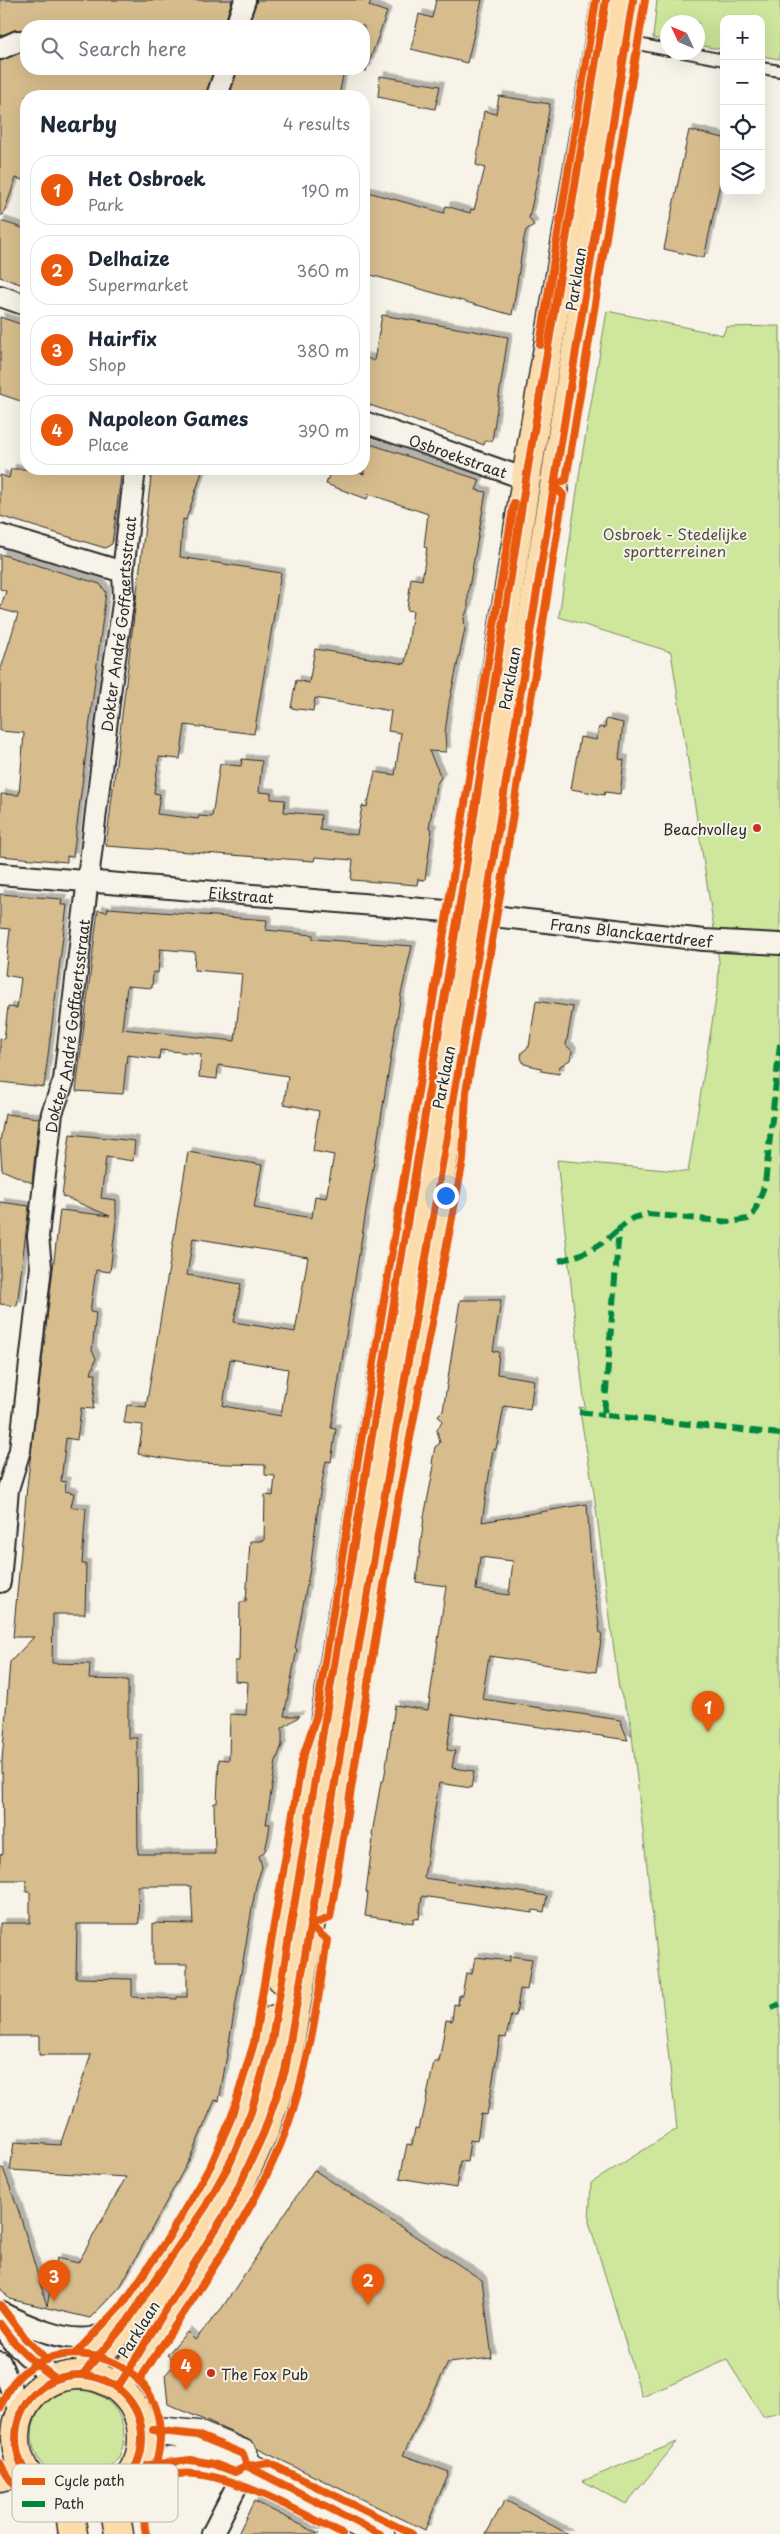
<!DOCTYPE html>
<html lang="en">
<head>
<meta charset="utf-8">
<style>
  body { margin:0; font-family:"Playpen Sans",sans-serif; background:#f2f2f3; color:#1f2937 }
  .controls { position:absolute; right:15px; top:15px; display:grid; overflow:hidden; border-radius:10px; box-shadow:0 5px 20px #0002 }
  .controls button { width:45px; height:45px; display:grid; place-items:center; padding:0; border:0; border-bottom:1px solid #e0e1e3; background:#fff; color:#1f2937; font:25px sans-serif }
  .compass { position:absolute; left:660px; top:15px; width:45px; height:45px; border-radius:50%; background:#fff; box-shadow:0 5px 20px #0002; rotate:314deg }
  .you { position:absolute; left:445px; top:1195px; width:18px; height:18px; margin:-12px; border:4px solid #fff; border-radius:50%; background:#1a73e8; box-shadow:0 0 0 8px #1a73e833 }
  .badge { display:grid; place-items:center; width:32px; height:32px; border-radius:50%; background:#ea580c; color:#fff; font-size:16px; font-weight:700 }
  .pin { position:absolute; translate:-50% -41px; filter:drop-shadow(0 1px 2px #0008) }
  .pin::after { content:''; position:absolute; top:26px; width:18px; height:15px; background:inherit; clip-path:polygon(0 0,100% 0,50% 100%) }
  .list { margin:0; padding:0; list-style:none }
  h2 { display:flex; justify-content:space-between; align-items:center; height:65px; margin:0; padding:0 20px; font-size:21px }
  h2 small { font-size:16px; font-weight:400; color:#747a83 }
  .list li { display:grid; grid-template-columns:32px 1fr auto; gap:15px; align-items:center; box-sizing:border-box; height:70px; margin:0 10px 10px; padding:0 10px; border:1px solid #e0e1e3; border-radius:20px }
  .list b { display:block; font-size:19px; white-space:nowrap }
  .list p { margin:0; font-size:16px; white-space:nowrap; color:#747a83 }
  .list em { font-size:16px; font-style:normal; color:#747a83 }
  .icon { flex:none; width:28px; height:28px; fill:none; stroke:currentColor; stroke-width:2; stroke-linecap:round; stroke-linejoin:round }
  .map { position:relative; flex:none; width:780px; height:2534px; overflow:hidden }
  .search { position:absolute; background:#fff; box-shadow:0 5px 20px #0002; left:20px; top:20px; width:350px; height:55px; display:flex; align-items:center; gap:12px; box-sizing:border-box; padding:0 18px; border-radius:20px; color:#747a83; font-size:19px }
  .panel { position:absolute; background:#fff; box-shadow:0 5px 20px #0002; left:20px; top:90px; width:350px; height:385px; border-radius:20px }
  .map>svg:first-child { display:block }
</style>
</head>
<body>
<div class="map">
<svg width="780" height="2534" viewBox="0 0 780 2534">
  <defs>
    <filter id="shadow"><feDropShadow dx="4.5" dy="-4.5" stdDeviation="0" flood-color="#0004"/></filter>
  </defs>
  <rect width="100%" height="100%" fill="#f7f3e8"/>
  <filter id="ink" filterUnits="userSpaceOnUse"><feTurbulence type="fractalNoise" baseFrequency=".02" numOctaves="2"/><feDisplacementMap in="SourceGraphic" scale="10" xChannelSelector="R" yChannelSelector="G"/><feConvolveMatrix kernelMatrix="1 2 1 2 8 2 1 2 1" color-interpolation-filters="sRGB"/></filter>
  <g filter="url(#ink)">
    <g fill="#cee79d" stroke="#7c8964">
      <path d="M657,0h123v59l-19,-3v-37h-37v31l-26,-5v-23h-30l-1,19 -14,-3z"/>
      <path d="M607,311l116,24 3,-8 54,-1v2087l-17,4 -36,-57 -85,37 -53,-175 2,-39 86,-54 -47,-411 -11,-29 -25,-196 -15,-86 6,1 -28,-248 131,12 30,-186 1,-25 -48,-309 -112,-35 23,-161z"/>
      <circle cx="78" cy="2436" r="46"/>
      <path d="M677,2442l-51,62 -43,-23z"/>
    </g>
    <g fill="#d7bd8d" stroke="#2b2b2b" fill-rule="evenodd" filter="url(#shadow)">
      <path d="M0,0h232l-8,26h-198v4h-12l-14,6z"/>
      <path d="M257,0h114l-2,6 18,6 -21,59h-2v-45h-116z"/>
      <path d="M436,0h46l-15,63 -56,-14 8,-35 13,4z"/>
      <path d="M20,53l6,1v15h188l-9,27h-179v85l-10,-3 -13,37h-3v-154z"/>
      <path d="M238,69h96l10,1 -5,26h-110z"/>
      <path d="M380,76l60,10 -5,23 -57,-12z"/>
      <path d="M499,96l51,8 -11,68 -10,46 5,7 -8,5 -2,8 -12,77 -148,-42v-82l80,22 2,-7 24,7 1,-4 3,1 11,-42 -9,-3 8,-54 12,3z"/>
      <path d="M689,130l35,8v26l-20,94 -40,-9z"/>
      <path d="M0,221l26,8v57l-26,-9z"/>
      <path d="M382,315l126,22 -16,104h-7l-1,4 -120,-42v-46l10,4z"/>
      <path d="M0,317l26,9v77l-26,-9z"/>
      <path d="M364,442l116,38 -4,10 10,2 -18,101v15l-4,10 1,11 -16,74 -4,30 1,19 -17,-1 12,26 -5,8 -7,43 3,1 -7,51 -7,-1 -1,6 -66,-5 2,-20 -38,-3 -1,4 -208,-15 46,-377h51l-17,51 -3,-1 -3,38 101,16 -27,161 -69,-9 -5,34 -21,-2 -5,36 6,1 -3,20 41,5 1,-3 13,1 8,-53 21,2 1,-7 20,2 -3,31 12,1v6l14,1 -1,12 37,3 -1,15 37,5 5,-29 5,1 8,-35 20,3 6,-42 -13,-2 3,-20 -76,-13 -2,13 -22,-3 5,-28 13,3 6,-34 90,15 8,-53 -6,-1 4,-32 11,2 5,-32 -3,-1 4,-33 -59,-20 -2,5 -41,-15 5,-15h18l15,5z"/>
      <path d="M11,469h111l-10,75 -7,4 -105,-32v-41l9,3z"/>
      <path d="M0,554l100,30 6,8 -33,265 -6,-1v6l-67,-6 1,-62 18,1 5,-62 -24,-2v-59l18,-58 -18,-5 6,-18 -6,-2z"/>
      <path d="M606,719l17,4 -4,36 5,1 -4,34 -15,-2 -1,3 -33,-6 9,-52 16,3 3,-13 6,1z"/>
      <path d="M0,894l62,5 -1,6h6l-23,182 -44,-5v-44l4,1 4,-32 9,1 4,-30 -16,-3 5,-46 -10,-1z"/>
      <path d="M108,908l159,12 -1,10 47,5v4l99,7 -11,48 -70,434 5,1 -5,33 -5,-1 -7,38 -8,64 -16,86h2l-13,67h16l-18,12v17l-6,16 -10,63h4l-2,13 -3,14 -6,5 3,11 -6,18 -37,216 -4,-1 -26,60 -69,127 -30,31 -81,-19 -9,-13v-118h3l16,44 28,94 10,-48 21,5 48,-86 -116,-7 4,-28 46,3 31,-90h-52v-19h-39v-113h30v-31h-4v-12h-26v-25l3,-1 -1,-93 8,-99 24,-25h-21l14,-151 33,-276 50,6 -48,-20 8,-62 65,7 -2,20 -27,-4 -5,41 15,2v21l-6,51 -14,-2 -6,42 6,1 -4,38 4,7 -5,16h5l-3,35 -12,-1 -4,32 -11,-2 -5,43 5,1 -1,9 9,2 -3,14 15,1 -4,56h4l-1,50h-32l-1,49 38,1 -1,15 39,1v58h9l1,116h77l-1,-51h3l2,-44 10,1 1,-46 16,1 2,-33 -13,-1v-20h4l1,-59h6l4,-61h14l1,-46 8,1 2,-20 -10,-1v-10l-71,-2 -56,-9 5,-29 -19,-2 3,-18 19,2 42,-255 74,13 -8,43 58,10 3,-22 11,2 8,-43 -21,-4 6,-40 -35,-7 4,-28 -70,-11 -1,14 -18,-2 2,-23 -41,-4 -1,9 -32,-4 -4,39 -47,-3 22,-181 9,2zM160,949l35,3 -1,18 48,4 -7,67 -113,-12 5,-43 25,2 1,-16 5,1zM193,1238l115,19 -13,75 -61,-10 7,-38 -54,-9zM230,1359l58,10 -7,47 -58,-10zM138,1886h53l2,38 -40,-1v41h34v33h-10v2l-45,-2v-18l-56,-1 1,-54h62z"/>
      <path d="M536,1001l37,6 -7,38 6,6 -2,9 -10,6 -1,8 -18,-3v-3l-17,-4 -3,-6 1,-6 7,-5z"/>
      <path d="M5,1114l34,4 -7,65 -30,-13 -2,-29z"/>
      <path d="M0,1202l29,4 -12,100 -17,-2z"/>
      <path d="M460,1300h41l-8,51 6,1 -2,22 37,6 -4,30 -26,-4 -8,43h-3l-11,73 105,-18 5,69 8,60 2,1 -6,38 -107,-16 -7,43 138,21 8,20 -176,-26 -5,36 8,1 -3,17 22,3 -3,17 -32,-5 -15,95 123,18 -3,16 -11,-2 -1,3 -110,-17 -3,23 -5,-1 -1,5 -48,-7 3,-23 -2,-1 7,-54 -1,-4 9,-52 3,-2 11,-75 33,5 18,-124 -30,-4 8,-65 10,-51 -2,-3 3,-16 5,-4 -3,-13 5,-9 -4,-6 5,-4zM480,1557l33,4 -4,34 -33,-5z"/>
      <path d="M510,1956l22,3 -5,31 -7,-1 -4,27 -5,-1 -5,23 -6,-1 -13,78 -6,-1 -4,27 -7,-1 -3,22 -7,-1 -4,27 -56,-10 7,-34 5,1 3,-17 3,1 2,-9h2l12,-58h5l7,-42 6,1 2,-17 4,1 1,-10h3l4,-22 6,1 3,-17 35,4z"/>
      <path d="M314,2170l168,110 10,78 -44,5 -45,92 46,17 -24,58 -167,-81 -9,-9 -81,-36 -3,-29 11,-12 -9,-8 20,-23 8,8 27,-32z"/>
      <path d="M505,2500l63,34h-82z"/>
      <path d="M254,2501l65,33h-81z"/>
    </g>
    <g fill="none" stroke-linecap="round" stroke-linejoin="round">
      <defs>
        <g id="lane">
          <path d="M628,42l40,8"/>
          <path d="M683,52l41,8"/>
          <path d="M761,68l19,3"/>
        </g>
        <g id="street">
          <path d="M236,26l9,-26"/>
          <path d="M0,49l18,-8 8,1"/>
          <path d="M217,96l9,-27"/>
          <path d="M0,296l26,9"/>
          <path id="s1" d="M364,422l162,57"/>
          <path d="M0,535l123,37"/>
          <path id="s2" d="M0,874l458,38 246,28 76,4"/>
          <path id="s3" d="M0,1582l8,-93 12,-39 21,-183 -3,-31 14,-123 12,-33 47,-394 13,-89 -1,-25 12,-103"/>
          <path d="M0,2312c23,12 63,30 90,26 12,-2 23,-8 33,-14"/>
          <path d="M0,2324c16,23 33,38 55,54"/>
          <path d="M0,2362l21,51"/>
          <path d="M212,2534l35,-68"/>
        </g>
        <g id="secondary">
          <path d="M142,2425l15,6 40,4 46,19 4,12 133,68"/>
          <path d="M136,2465l55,-5 23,4 21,8 12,-6"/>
        </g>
        <g id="primary">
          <path d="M282,1979l183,-1106 61,-394 80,-479"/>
          <path d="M83,2374l44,-52 79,-116 25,-45 32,-86 12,-56"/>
          <circle cx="79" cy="2438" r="63"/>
          <path d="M118,2387l112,-181 34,-74 21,-61 182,-1050 166,-1021"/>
          <path d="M0,2477l24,-6"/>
        </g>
        <g id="highway">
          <path d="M112,2492l7,42"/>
          <path d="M68,2500l5,34"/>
        </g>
      </defs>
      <use href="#lane" stroke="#2b2b2b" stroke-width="14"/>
      <use href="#street" stroke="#2b2b2b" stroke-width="24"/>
      <use href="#secondary" stroke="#2b2b2b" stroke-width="31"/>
      <use href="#primary" stroke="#2b2b2b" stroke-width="31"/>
      <use href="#highway" stroke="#2b2b2b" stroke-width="31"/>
      <use href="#lane" stroke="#f7f3e8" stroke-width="10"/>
      <use href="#street" stroke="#f7f3e8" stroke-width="20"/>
      <use href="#secondary" stroke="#f7f3e8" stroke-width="28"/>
      <use href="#primary" stroke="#fddcac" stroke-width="28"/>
      <use href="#highway" stroke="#fddcac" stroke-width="28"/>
      <g stroke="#00873e" stroke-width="6" stroke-dasharray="12 6" stroke-linecap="butt">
        <path d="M780,1044l-15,140 -11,29 -6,6 -18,3 -82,-8 -15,4 -14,11 -15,186 176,19"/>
        <path d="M559,1261c26,-7 40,-13 60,-32"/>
        <path d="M579,1412l25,3"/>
        <path d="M772,2008l8,-4"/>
      </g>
      <defs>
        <g id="cycleway">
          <path d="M540,345l56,-345"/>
          <path d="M0,2305l25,33 22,22"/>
          <path d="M0,2324c16,23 33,38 55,54"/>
          <path d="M75,2354l51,-54 42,-62 43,-73 19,-44 24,-78 48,-283 14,-43 198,-1214"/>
          <path d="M83,2374l44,-52 79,-116 25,-45 20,-49 21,-72 193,-1167 61,-394 80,-479"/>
          <circle cx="79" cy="2438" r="63"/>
          <path d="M139,2381c49,-78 107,-153 142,-238 26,-65 36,-134 46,-203l-17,-15 20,-7 67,-412 66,-346 3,-68 36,-209 61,-388 -9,-10 12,-5 79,-480"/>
          <path d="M118,2387l112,-181 34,-74 21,-61 182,-1050 166,-1021"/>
          <path d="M0,2409c26,-85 157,-66 160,23 3,94 -128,102 -160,31"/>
          <path d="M153,2430l44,5 46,19 4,12 133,68"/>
          <path d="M148,2465l43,-5 23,4 21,8 12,-6 22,-3 143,71"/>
          <path d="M146,2534c-3,-11 -2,-27 3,-38 23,-61 157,20 193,38"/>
        </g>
      </defs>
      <use href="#cycleway" stroke="#f7f3e8" stroke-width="11"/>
      <use href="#cycleway" stroke="#e8590c" stroke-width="8"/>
    </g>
  </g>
  <g fill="#c8321e" stroke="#f7f3e8" stroke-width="2">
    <circle cx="757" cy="828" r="5"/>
    <circle cx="211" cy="2373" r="5"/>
  </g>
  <g text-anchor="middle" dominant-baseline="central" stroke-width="4" stroke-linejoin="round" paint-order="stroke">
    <g font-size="15" fill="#2b2b2b" stroke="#f7f3e8">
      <text transform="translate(575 279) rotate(-81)">Parklaan</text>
      <text stroke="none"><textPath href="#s1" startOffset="100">Osbroekstraat</textPath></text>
      <text stroke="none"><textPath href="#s3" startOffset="968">Dokter André Goffaertsstraat</textPath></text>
      <text transform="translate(509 678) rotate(-80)">Parklaan</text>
      <text stroke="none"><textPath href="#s2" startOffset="242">Eikstraat</textPath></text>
      <text stroke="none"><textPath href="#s2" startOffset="634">Frans Blanckaertdreef</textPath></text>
      <text stroke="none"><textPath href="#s3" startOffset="562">Dokter André Goffaertsstraat</textPath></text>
      <text transform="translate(443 1077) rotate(-79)">Parklaan</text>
      <text transform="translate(138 2329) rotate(-58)">Parklaan</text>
    </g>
    <g font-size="15" fill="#4c5142" stroke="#f7f3e8">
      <text x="675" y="533">Osbroek - Stedelijke<tspan x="675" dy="17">sportterreinen</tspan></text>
    </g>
    <g font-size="15" fill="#2b2b2b" stroke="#f7f3e8" text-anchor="end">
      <text x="747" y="828">Beachvolley</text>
      <text x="221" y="2373" text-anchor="start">The Fox Pub</text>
    </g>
  </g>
  <rect x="12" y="2464" width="166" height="58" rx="8" fill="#f7f3e8" stroke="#bab7af" stroke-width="1"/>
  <rect x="22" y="2478" width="23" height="7" fill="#e8590c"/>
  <rect x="22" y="2501" width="23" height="6" fill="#00873e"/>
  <g font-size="14" fill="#2b2b2b">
    <text x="54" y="2486">Cycle path</text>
    <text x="54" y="2509">Path</text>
  </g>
</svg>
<div class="controls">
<button>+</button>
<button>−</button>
<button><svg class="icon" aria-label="locate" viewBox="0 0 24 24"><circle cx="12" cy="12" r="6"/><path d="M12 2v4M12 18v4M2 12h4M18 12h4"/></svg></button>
<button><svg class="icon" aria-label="layers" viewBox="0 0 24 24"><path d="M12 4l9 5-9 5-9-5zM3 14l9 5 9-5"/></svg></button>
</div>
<svg class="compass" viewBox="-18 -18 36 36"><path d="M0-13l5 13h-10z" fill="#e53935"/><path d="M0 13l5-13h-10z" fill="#747a83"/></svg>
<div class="you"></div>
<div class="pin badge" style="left:708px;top:1732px">1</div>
<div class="pin badge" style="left:368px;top:2305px">2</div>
<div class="pin badge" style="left:54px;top:2301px">3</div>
<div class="pin badge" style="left:186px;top:2390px">4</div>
<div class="search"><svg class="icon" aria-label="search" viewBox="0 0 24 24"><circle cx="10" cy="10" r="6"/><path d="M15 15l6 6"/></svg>Search here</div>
<section class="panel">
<h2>Nearby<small>4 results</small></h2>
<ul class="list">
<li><span class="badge">1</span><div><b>Het Osbroek</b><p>Park</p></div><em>190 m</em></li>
<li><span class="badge">2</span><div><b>Delhaize</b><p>Supermarket</p></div><em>360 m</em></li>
<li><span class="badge">3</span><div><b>Hairfix</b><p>Shop</p></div><em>380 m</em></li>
<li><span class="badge">4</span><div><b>Napoleon Games</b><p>Place</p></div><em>390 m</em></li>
</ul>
</section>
</div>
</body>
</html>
